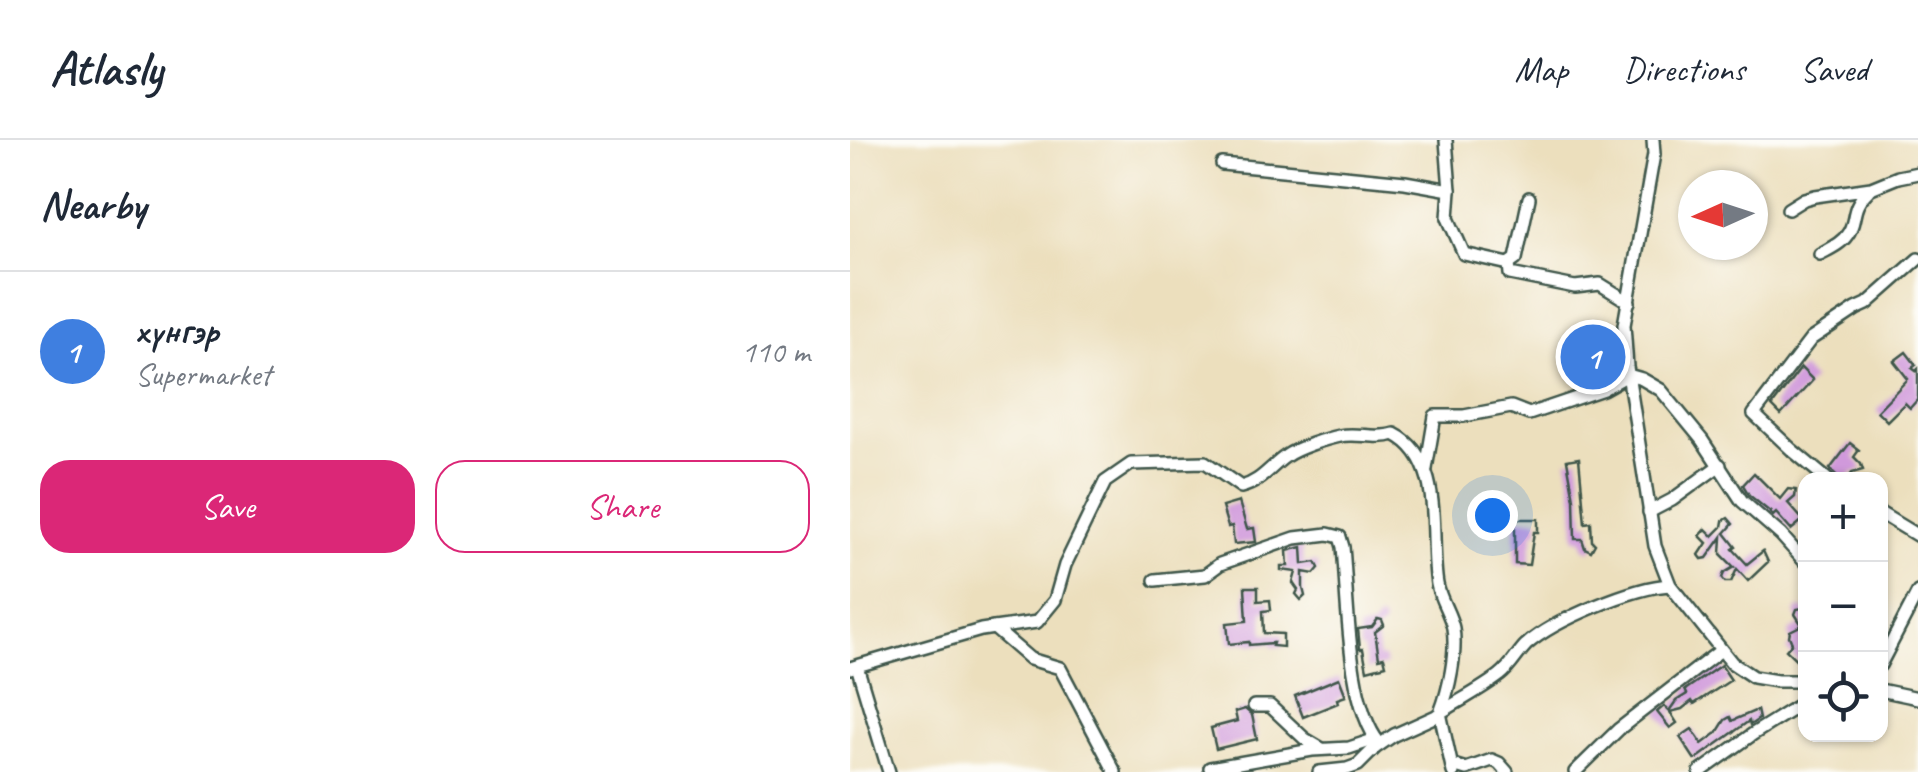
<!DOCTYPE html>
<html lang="en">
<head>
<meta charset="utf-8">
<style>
  body { margin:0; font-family:Caveat,sans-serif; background:#f6f6f7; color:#1f2937 }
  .controls { position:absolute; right:30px; bottom:30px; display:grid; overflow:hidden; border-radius:20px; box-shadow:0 2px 8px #0004 }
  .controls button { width:90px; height:90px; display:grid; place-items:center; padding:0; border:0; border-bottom:2px solid #e0e1e3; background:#fff; color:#1f2937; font:50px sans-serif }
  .compass { position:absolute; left:828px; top:30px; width:90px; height:90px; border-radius:50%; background:#fff; box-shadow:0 2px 8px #0004; rotate:267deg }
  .you { position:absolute; left:642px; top:375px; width:35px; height:35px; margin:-25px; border:8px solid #fff; border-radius:50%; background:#1a73e8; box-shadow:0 0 0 15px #1a73e833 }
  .badge { display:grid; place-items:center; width:65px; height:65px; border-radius:50%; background:#db2777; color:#fff; font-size:32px; font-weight:700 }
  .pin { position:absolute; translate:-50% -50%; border:5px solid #fff; box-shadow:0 2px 10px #0006 }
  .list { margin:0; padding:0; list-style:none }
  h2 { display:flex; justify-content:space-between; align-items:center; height:130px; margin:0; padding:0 40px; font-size:42px }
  h2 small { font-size:32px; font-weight:400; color:#747a83 }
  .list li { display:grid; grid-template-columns:65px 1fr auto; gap:30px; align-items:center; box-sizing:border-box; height:160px; padding:0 40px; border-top:2px solid #e0e1e3 }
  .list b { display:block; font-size:38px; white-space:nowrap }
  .list p { margin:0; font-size:32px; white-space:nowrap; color:#747a83 }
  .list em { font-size:32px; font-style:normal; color:#747a83 }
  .actions { display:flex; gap:20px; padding:30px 40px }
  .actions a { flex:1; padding:22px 0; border:2px solid #db2777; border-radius:30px; text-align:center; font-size:35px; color:#db2777 }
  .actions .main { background:#db2777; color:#fff }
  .icon { flex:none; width:55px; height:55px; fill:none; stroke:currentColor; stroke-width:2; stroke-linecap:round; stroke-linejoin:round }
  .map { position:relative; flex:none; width:1068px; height:632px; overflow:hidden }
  header { display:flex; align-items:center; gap:60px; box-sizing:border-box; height:140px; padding:0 50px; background:#fff; border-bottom:2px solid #e0e1e3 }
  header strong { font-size:48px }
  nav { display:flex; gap:55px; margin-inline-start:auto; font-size:35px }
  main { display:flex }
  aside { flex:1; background:#fff }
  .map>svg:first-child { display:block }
</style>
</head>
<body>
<header>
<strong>Atlasly</strong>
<nav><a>Map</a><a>Directions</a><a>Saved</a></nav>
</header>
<main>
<aside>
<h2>Nearby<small></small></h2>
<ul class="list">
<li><span class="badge" style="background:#3f7fe0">1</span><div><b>хүнгэр</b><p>Supermarket</p></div><em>110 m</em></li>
</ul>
<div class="actions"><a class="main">Save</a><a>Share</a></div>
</aside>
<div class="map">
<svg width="1068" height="632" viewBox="0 0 1068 632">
  <rect width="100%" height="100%" fill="#fdfcf7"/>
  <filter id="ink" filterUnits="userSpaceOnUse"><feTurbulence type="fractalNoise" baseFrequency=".01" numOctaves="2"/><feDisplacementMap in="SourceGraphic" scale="20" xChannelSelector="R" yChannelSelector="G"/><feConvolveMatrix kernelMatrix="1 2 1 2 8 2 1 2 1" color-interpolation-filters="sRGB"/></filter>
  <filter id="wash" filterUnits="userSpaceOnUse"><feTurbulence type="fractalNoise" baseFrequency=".0048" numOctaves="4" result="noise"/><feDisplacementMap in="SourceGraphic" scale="40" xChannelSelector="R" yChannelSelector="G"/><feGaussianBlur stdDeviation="2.25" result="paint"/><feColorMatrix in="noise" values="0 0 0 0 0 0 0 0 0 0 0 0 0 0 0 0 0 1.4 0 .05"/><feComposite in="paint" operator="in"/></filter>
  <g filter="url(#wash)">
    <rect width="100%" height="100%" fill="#ecdfbd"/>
    <g id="blocks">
      <g fill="#d099db">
        <path d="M752,205l5,22 -25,5 -4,-20z"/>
        <path d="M1056,212l10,13 -4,3 4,3 2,-2v30l-8,9 -5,-5 -18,18 -10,-10 31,-32 -14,-18z"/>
        <path d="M951,228l12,12 -32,35 -9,-9z"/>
        <path d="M1000,303l9,7 -5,7 7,7 2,6 -11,3 -5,7h-6l-11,-11z"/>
        <path d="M729,318l6,65 6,-1 1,19 3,3 -4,7 -6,-3 -3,-9h-7l-1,-40 -7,-39z"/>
        <path d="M904,333l26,26 8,-10 8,1 -1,7 -7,6 15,17 -12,10 -15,-17 -3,3 -3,-3 2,-3 -2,2 -21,-17 -6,-10z"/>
        <path d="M389,362l8,27 7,-1 2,14 -22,2 -2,-18 -4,1 -6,-20z"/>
        <path d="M878,378l5,6 -8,9 11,14 -3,2 14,15 16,-13 5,11 -20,19 -11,-12 -6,13h-6l-3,-4 2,-5 10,-6 -13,-13 1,-17 -15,21 -5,1 -3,-4 8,-12 -7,-7 6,-7 7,7 9,-9 1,-6z"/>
        <path d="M665,379h23v13h-4l-5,33 -14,-1z"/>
        <path d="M452,407l1,17 13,-2 3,6 -5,6 -11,-2v16l2,8 -4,4 -5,-6 2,-4 -5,-7 3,-11 -15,-2v-4h7l-1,-15z"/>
        <path d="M395,447h13v14l12,-1 1,10 -8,1 1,22 19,1v13l-11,-1 1,-3 -24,2v-3l-20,2 -2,-21 20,-2z"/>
        <path d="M952,468l4,3v58l-20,-19 6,-7 -3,-7 1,-5 12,-6 -7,-11 2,-5z"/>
        <path d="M528,479l4,1 2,5 -9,7 4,26 5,-1 2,8 -19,5 -4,-21h-3l-2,-20 14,-2z"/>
        <path d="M871,525l10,15 -37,24 -2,-3 -10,8 -12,3 7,11 -7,5 -13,-16 7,-6 5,5 7,-10 11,-7 -2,-4z"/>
        <path d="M489,538l7,18 -9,3 1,4 -35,14 -8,-21z"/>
        <path d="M395,569l7,6 5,24 -41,10 -5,-21 26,-7 -2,-9z"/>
        <path d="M907,570l2,9 -9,6 -1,-4 -54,39 -15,-23 12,-8 10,15 15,-11 8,-13 5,-3 2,4z"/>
      </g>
    </g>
  </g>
  <g filter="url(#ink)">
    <use href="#blocks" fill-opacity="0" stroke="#3e5549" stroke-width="2.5"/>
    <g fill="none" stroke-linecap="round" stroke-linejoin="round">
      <defs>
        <g id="minor">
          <path d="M596,0l4,50 -2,28 16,36 45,10 1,10 65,13 25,-3 29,18"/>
          <path d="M803,0l1,14 -30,171 3,42 28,179 15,39 62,78 21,14 24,4h29"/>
          <path d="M372,24l183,18 45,8"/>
          <path d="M938,69l16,-10 11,-3 56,-8 27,-11 20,-4"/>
          <path d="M970,114c9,-5 21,-10 27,-19 11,-14 2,-26 21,-44"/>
          <path d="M659,124l7,-5 13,-61"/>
          <path d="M576,329l9,-53h29l47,-9 18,7 74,-25 25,-14 14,4 19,11 41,50 40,61 39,34 25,28"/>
          <path d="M978,340l-36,-30 -38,-36 57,-75 45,-30 11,-5 51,-45"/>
          <path d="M799,372l23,-12 48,-35"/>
          <path d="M1030,373l38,23"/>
          <path d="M305,440l50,-5 15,-11 75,-26 33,-4 12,3 3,10c5,52 4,158 37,197"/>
          <path d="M144,488l43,-6 18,-22 10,-35 40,-83 26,-18 74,-2 36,25c20,-5 29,-20 45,-31 11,-8 39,-17 53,-20 18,-4 38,4 55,-2 52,26 35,104 43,150 3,16 13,29 16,44 4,25 -4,62 -13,85l-4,3 -42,19 -19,13 -17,17 -11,4 -28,3"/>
          <path d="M1030,525l38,-73"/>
          <path d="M7,526l32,106"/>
          <path d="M0,528l131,-38 13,-2 36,31 30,9 55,104"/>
          <path d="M1030,550l38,8"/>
          <path d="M404,566h16l35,33 17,10"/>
          <path d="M603,625l13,4 26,-9 7,3 8,9"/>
          <path d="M360,628l102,-18 37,-2 27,-9"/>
          <path d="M603,632l-13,-59c20,-13 42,-24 60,-38 11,-8 17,-21 26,-30 28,-25 108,-58 144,-60"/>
          <path d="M725,632l44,-43 102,-79"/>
          <path d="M850,632l53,-38 53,-33"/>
        </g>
      </defs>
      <use href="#minor" stroke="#3e5549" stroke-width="16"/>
      <use href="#minor" stroke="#fff" stroke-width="11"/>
    </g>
  </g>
</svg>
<div class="controls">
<button>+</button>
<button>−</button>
<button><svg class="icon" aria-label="locate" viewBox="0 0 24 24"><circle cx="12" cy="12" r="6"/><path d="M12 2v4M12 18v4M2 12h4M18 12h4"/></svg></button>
</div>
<svg class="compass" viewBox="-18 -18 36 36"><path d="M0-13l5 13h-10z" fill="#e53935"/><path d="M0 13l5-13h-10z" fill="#747a83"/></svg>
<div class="you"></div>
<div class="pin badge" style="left:743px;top:217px;background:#3f7fe0">1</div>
</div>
</main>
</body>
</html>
